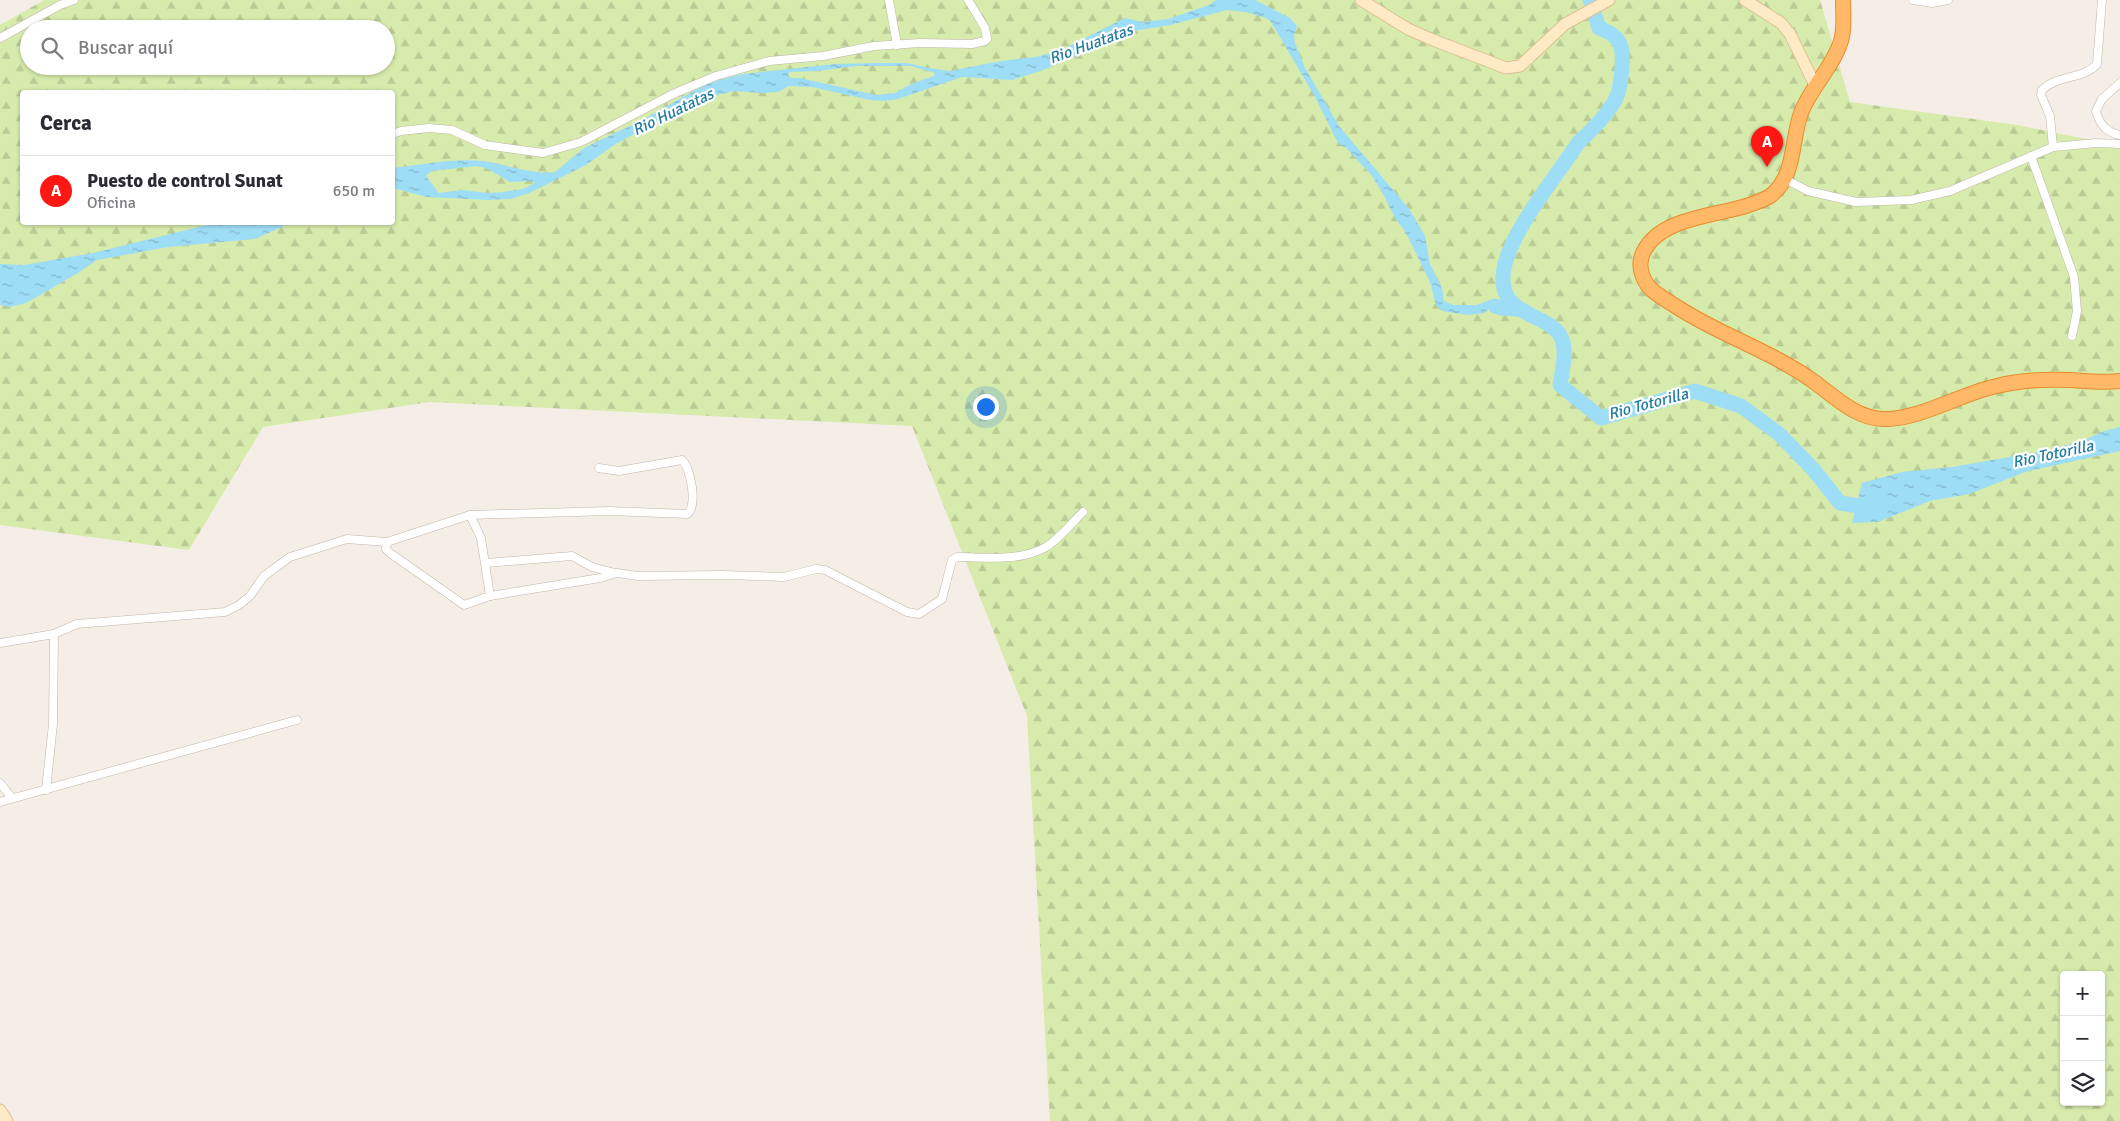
<!DOCTYPE html>
<html lang="es">
<head>
<meta charset="utf-8">
<style>
  body { margin:0; font-family:Signika,sans-serif; background:#f2f2f3; color:#2b2b33 }
  .controls { position:absolute; right:15px; bottom:15px; display:grid; overflow:hidden; border-radius:5px; box-shadow:0 1px 4px #0004 }
  .controls button { width:45px; height:45px; display:grid; place-items:center; padding:0; border:0; border-bottom:1px solid #e1e1e2; background:#fff; color:#2b2b33; font:25px sans-serif }
  .you { position:absolute; left:985px; top:406px; width:18px; height:18px; margin:-12px; border:4px solid #fff; border-radius:50%; background:#1a73e8; box-shadow:0 0 0 8px #1a73e833 }
  .badge { display:grid; place-items:center; width:32px; height:32px; border-radius:50%; background:#ff1713; color:#fff; font-size:16px; font-weight:700 }
  .pin { position:absolute; translate:-50% -41px; filter:drop-shadow(0 1px 2px #0008) }
  .pin::after { content:''; position:absolute; top:26px; width:18px; height:15px; background:inherit; clip-path:polygon(0 0,100% 0,50% 100%) }
  .list { margin:0; padding:0; list-style:none }
  h2 { display:flex; justify-content:space-between; align-items:center; height:65px; margin:0; padding:0 20px; font-size:21px }
  h2 small { font-size:16px; font-weight:400; color:#7c7c81 }
  .list li { display:grid; grid-template-columns:32px 1fr auto; gap:15px; align-items:center; box-sizing:border-box; height:70px; padding:0 20px; border-top:1px solid #e1e1e2 }
  .list b { display:block; font-size:19px; white-space:nowrap }
  .list p { margin:0; font-size:16px; white-space:nowrap; color:#7c7c81 }
  .list em { font-size:16px; font-style:normal; color:#7c7c81 }
  .icon { flex:none; width:28px; height:28px; fill:none; stroke:currentColor; stroke-width:2; stroke-linecap:round; stroke-linejoin:round }
  .map { position:relative; flex:none; width:2120px; height:1121px; overflow:hidden }
  .search { position:absolute; background:#fff; box-shadow:0 1px 4px #0004; left:20px; top:20px; width:375px; height:55px; display:flex; align-items:center; gap:12px; box-sizing:border-box; padding:0 18px; border-radius:28px; color:#7c7c81; font-size:19px }
  .panel { position:absolute; background:#fff; box-shadow:0 1px 4px #0004; left:20px; top:90px; width:375px; height:135px; border-radius:5px }
  .map>svg:first-child { display:block }
</style>
</head>
<body>
<div class="map">
<svg width="2120" height="1121" viewBox="0 0 2120 1121">
  <defs>
    <pattern id="forest-firs" width="22" height="20" patternUnits="userSpaceOnUse" patternTransform="scale(1.25)"><rect width="22" height="20" fill="#d7ecac"/><path d="M5 1l3.5 6h-7zM16 11l3.5 6h-7z" fill="#bacb95"/></pattern>
    <pattern id="water-ripples" width="26" height="14" patternUnits="userSpaceOnUse" patternTransform="scale(1.25)"><rect width="26" height="14" fill="#9eddf6"/><path d="M2 4q2-2 4 0t4 0M15 11q2-2 4 0t4 0" fill="none" stroke="#83b5c8"/></pattern>
  </defs>
  <rect width="100%" height="100%" fill="#f4eee6"/>
  <path fill="url(#forest-firs)" fill-rule="evenodd" d="M44,0h1776l30,102 167,23 103,21v975h-1070l-23,-405 -115,-290 -482,-24 -167,25 -74,123 -189,-25v-500zM29,29h357v37h-357zM22,92h370v130h-370zM2064,975h37v127h-37z"/>
  <g fill="url(#water-ripples)" fill-rule="evenodd">
    <path d="M1216,0h39l35,18 7,8 -3,9 1,8 10,25 34,58 71,84 15,26 5,28 12,24 2,13 9,4h24l13,-5 5,1 4,5h14l6,9h-17l-10,-8 -8,6 -16,2 -26,-4 -6,-6 -6,-23 -24,-49 -11,-15 -12,-24 -11,-18 -26,-28 -8,-5 -23,-46 -44,-75 -5,-4 -20,-6 -19,-2 -57,15 -37,6 -87,38 -34,11 -50,-3 -64,22 -13,2 -15,-1 -58,-13 -23,-1 -11,6 -16,1 -28,-2 -35,8 -85,46 -28,20 -57,28 -18,6 -23,1 -62,-3 -33,-9 -1,-20c28,-3 63,-10 90,-7 25,3 48,14 73,11l29,-24 56,-27 68,-38 34,-9 93,-10 44,-1h28l22,5 21,3 51,-10 34,-4 24,-6 66,-33 18,4 25,-3 41,-14zM856,66h55l24,7 -1,3 -23,8 -16,9 -19,2 -76,-17h-9l-3,-3 2,-3 27,-1zM477,166l11,3 22,13 20,-1 5,2 -12,6 -19,3 -16,1 -26,-3 -23,3 -13,-17 5,-5z"/>
    <path d="M219,222l67,1 -4,4 -27,12 -87,8 -71,13 -19,13 -52,30 -17,4 -9,-2v-41l24,1 69,-12z"/>
    <path d="M2120,427v24l-92,20 -59,23 -39,7 -52,21 -26,1 10,-40 40,-11 50,-5 92,-16 38,-10 22,-10z"/>
  </g>
  <g fill="none" stroke-linecap="round" stroke-linejoin="round">
    <g stroke="#9eddf6" stroke-width="15">
      <path d="M1590,0l9,28c9,3 17,7 21,16 5,12 1,48 -6,58 -9,15 -23,29 -36,41 -22,34 -64,84 -73,121 -14,55 46,47 57,75 5,13 0,32 -2,46l41,33 94,-27 46,15 38,28 34,35 27,34 37,6"/>
      <path d="M1495,306l6,2 17,1"/>
    </g>
    <defs>
      <g id="street">
        <path d="M889,0l8,45"/>
        <path d="M1913,0l19,3 16,-3"/>
        <path d="M0,38l60,-33 14,-5"/>
        <path d="M2120,83l-18,16 -6,12c4,14 10,21 24,24"/>
        <path d="M392,134l9,-3 28,-3 23,2 33,15 58,8 38,-11 92,-48 43,-18 53,-15 54,-5 51,-10 46,-3 52,1 13,-3 2,-2 -2,-11 -17,-28"/>
        <path d="M2053,147l-3,-31 -9,-21 1,-5c16,-16 41,-10 55,-26l5,-64"/>
        <path d="M2031,156l43,121 3,34 -5,25"/>
        <path d="M1785,179l23,12 48,11 55,-2 39,-9 103,-44 43,-4 24,1"/>
        <path d="M470,515l11,23 9,58"/>
        <path d="M387,542l-1,7 4,4 74,52 26,-9 110,-18 17,-5 21,3 84,-1 62,2 32,-8 9,1 82,42 12,2 23,-15 10,-39 5,-3c29,0 62,5 89,-10 13,-8 26,-24 37,-35"/>
        <path d="M486,563l86,-7 20,11 23,6"/>
        <path d="M0,643l54,-9 23,-10 148,-12 14,-7 11,-9 14,-20 26,-19 57,-18 40,3 83,-27 139,-4 78,3c11,-7 4,-46 -5,-54l-63,11 -20,-3"/>
        <path d="M0,783l12,15"/>
        <path d="M46,790l7,-66 1,-90"/>
        <path d="M0,802l297,-82"/>
      </g>
      <g id="secondary">
        <path d="M1361,0l47,29 25,11 73,28 14,-2 45,-42 44,-24"/>
        <path d="M1745,0l36,23 9,11 25,51"/>
        <path d="M0,1110l7,11"/>
      </g>
      <path id="highway" d="M1843,0c0,13 2,28 -2,41 -8,26 -30,46 -40,72 -10,27 -5,64 -31,83 -6,4 -14,6 -21,9 -32,11 -88,12 -105,46 -7,12 -3,28 7,38 7,7 17,12 26,18 43,28 94,44 136,74 21,15 43,38 71,38 35,1 78,-26 113,-33 24,-6 49,-7 73,-6 17,1 33,3 50,1"/>
    </defs>
    <use href="#street" stroke="#c1b5a8" stroke-width="9"/>
    <use href="#secondary" stroke="#dbbf94" stroke-width="13"/>
    <use href="#highway" stroke="#e98b2b" stroke-width="16"/>
    <use href="#street" stroke="#fff" stroke-width="8"/>
    <use href="#secondary" stroke="#ffeac6" stroke-width="11"/>
    <use href="#highway" stroke="#ffb867" stroke-width="14"/>
  </g>
  <g text-anchor="middle" dominant-baseline="central" stroke-width="4.5" stroke-linejoin="round" paint-order="stroke">
    <g font-size="16" font-style="italic" fill="#227da2" stroke="#fff">
      <text transform="translate(1091 44) rotate(-20)">Rio Huatatas</text>
      <text transform="translate(673 112) rotate(-26)">Rio Huatatas</text>
      <text transform="translate(1648 404) rotate(-15)">Rio Totorilla</text>
      <text transform="translate(2053 454) rotate(-12)">Rio Totorilla</text>
    </g>
  </g>
</svg>
<div class="controls">
<button>+</button>
<button>−</button>
<button><svg class="icon" aria-label="layers" viewBox="0 0 24 24"><path d="M12 4l9 5-9 5-9-5zM3 14l9 5 9-5"/></svg></button>
</div>
<div class="you"></div>
<div class="pin badge" style="left:1767px;top:167px">A</div>
<div class="search"><svg class="icon" aria-label="search" viewBox="0 0 24 24"><circle cx="10" cy="10" r="6"/><path d="M15 15l6 6"/></svg>Buscar aquí</div>
<section class="panel">
<h2>Cerca<small></small></h2>
<ul class="list">
<li><span class="badge">A</span><div><b>Puesto de control Sunat</b><p>Oficina</p></div><em>650 m</em></li>
</ul>
</section>
</div>
</body>
</html>
